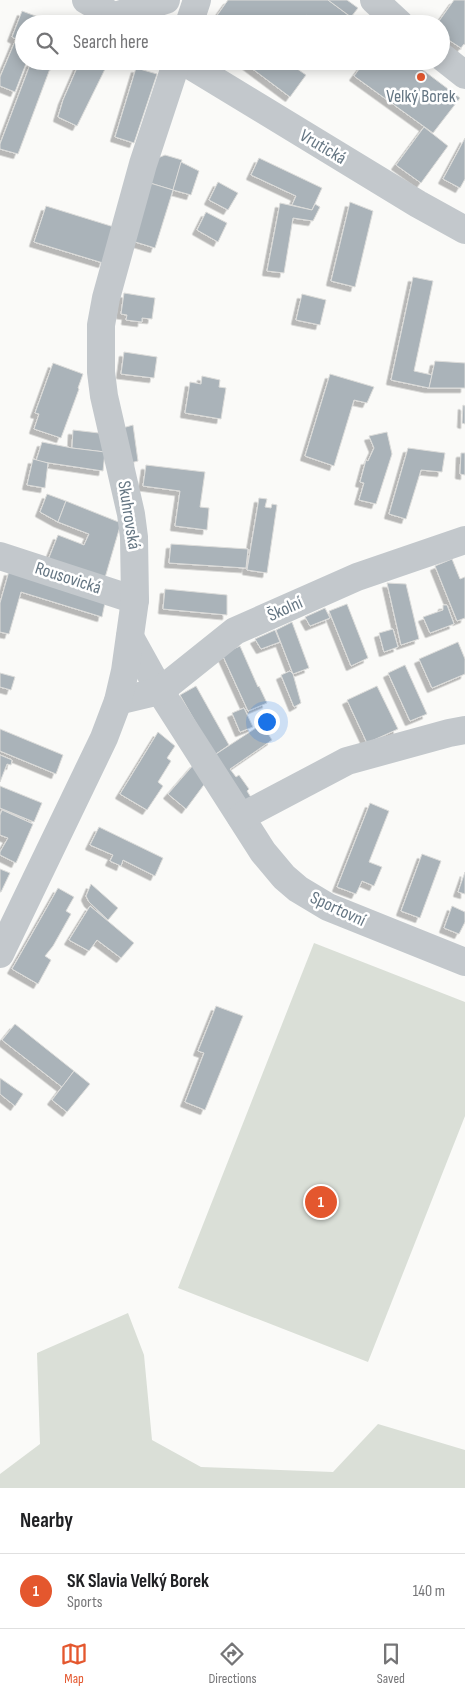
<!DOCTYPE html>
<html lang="en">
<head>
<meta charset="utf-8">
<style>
  body { margin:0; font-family:"Sofia Sans Condensed",sans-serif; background:#f6f6f6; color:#202124 }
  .you { position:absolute; left:266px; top:721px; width:18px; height:18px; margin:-12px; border:4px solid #fff; border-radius:50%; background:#1a73e8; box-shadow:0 0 0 8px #1a73e833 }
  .badge { display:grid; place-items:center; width:32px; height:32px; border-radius:50%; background:#e4572e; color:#fff; font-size:16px; font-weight:700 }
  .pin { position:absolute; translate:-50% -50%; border:2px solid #fff; box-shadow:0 1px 5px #0006 }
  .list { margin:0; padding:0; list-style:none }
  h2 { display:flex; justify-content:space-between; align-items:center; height:65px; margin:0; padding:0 20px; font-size:21px }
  h2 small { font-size:16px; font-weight:400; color:#757577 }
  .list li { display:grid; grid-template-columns:32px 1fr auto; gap:15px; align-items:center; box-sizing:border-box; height:75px; padding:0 20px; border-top:1px solid #e0e0e0 }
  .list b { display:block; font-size:19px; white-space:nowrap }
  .list p { margin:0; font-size:16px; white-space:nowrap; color:#757577 }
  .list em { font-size:16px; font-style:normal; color:#757577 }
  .icon { flex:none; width:28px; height:28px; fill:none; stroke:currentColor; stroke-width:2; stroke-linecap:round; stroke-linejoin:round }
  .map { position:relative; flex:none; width:465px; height:1488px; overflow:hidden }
  .search { position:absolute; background:#fff; box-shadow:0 2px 12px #0003; left:15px; right:15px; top:15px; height:55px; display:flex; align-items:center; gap:12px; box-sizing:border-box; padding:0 18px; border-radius:28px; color:#757577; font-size:19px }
  .sheet { height:140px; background:#fff }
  nav { display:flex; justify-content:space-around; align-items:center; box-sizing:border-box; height:70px; border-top:1px solid #e0e0e0; background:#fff; font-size:14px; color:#757577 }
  nav a { display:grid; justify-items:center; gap:2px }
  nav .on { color:#e4572e }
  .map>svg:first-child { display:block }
</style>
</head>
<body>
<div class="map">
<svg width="465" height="1488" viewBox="0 0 465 1488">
  <defs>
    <filter id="shadow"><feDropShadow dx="-4.5" dy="4.5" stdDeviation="0" flood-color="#0004"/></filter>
  </defs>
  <rect width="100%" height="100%" fill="#fafaf8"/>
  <g fill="#dadfd7">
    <path d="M314,943l151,59v114l-97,246 -190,-74z"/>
    <path d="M128,1313l16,42 8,85 49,27 132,5 45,-48 87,26v38h-465v-14l40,-30 -3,-91z"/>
  </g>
  <g fill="#aab3b9" stroke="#dcdcda" filter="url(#shadow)">
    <path d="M228,0h100l32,24h-43l-11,-9 -6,9h-89z"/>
    <path d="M328,0h19l11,8 -7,9z"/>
    <path d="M454,0h11v45l-1,-1 -3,4 -20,-13v-11h-4z"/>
    <path d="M22,11l19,7 -2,6h-15v37h3l-12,31 -15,-6v-9l16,-38 -4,-2z"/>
    <path d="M32,61h24l-2,5z"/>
    <path d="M80,61h29l-32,65 -19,-9 5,-17z"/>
    <path d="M242,61h39l9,8 3,-3 13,9 -16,22z"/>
    <path d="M365,61h46l49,37 -27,35 -79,-57z"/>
    <path d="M31,62l20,4 -33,88 -18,-5v-5z"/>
    <path d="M136,68l21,6 -23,69 -19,-6z"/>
    <path d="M424,127l24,19 -27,37 -25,-18z"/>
    <path d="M465,138v41l-5,9 -17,-9z"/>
    <path d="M165,155l17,5 -9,30 -23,-7 8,-25z"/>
    <path d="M259,158l63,30 -10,22 -20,-5 4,-9 -45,-21z"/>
    <path d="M181,162l18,9 -8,24 -18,-5z"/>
    <path d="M218,182l20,11 -10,17 -19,-10z"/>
    <path d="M150,183l23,7 -18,58 -23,-7z"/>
    <path d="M350,202l23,9 -18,76 -24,-6z"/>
    <path d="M280,203l32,7 3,-6 5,3 -7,14 -20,-3 -9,55 -17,-2z"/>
    <path d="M46,206l68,21 -11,36 -69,-21z"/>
    <path d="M206,212l21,11 -9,19 -21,-12z"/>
    <path d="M413,277l20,4 -19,90 18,4 -3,13 -38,-8z"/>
    <path d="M124,293l31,5 -3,21 -10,-1v4l-16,-2 1,-5 -6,-1z"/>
    <path d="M302,294l24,6 -6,25 -24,-5z"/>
    <path d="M124,352l33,5 -3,21 -33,-4z"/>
    <path d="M435,361l30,2v25h-36z"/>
    <path d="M53,363l30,11 -5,14 1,1 -18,49 -27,-9 5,-15 -4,-1z"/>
    <path d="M330,374l44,13 -7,16 -13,-3 -20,66 -29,-10z"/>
    <path d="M202,376l18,4 -1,7 7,1 -5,31 -36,-6 5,-31 11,2z"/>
    <path d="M463,405l2,1v18l-3,-1z"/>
    <path d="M133,425l5,36 -11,3 -8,-35z"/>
    <path d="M73,430l26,3 6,19 -33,-4z"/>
    <path d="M387,432l5,22 -16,50 -17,-4 5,-17 -4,-1 6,-22 2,1 6,-13 -5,-12z"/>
    <path d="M42,442l30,6 33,4 -2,19 -67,-10z"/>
    <path d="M408,448l37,5 -3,19 -21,-2 -15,49 -17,-5z"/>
    <path d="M461,453h4v22l-5,-1z"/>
    <path d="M33,459l15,4 -3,25 -18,-3z"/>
    <path d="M146,465l59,7 -5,35 9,1 -2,22 -32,-4 5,-35 -37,-5z"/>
    <path d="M47,494l19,7 -8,21 -18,-10z"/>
    <path d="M259,498l8,1 -2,8 6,1 1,-4 5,1 -10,68 -20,-3z"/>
    <path d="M66,501l55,22 -19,65 -56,-23 12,-30 26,10 5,-11 -31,-12z"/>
    <path d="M171,544l77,5 -2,19 -77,-5z"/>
    <path d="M452,559l8,20 5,-2v41l-8,3 -22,-55z"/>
    <path d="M9,571l97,27 -4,19 -81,-25 -12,42 -9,-2v-29z"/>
    <path d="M387,583l19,1 13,55 -18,6z"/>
    <path d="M165,589l62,6v20l-64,-6z"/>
    <path d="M347,604l21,54 -17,8 -22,-55z"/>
    <path d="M443,605h4l7,19 -24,9 -7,-16 20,-7z"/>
    <path d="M325,608l5,10 -20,8 -5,-9z"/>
    <path d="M292,622l17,46 -16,6 -17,-44z"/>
    <path d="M393,629l5,18 -14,5 -5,-19z"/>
    <path d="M275,630l5,12 -19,7 -6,-10z"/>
    <path d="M458,642l7,17v15l-33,14 -13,-29z"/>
    <path d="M240,646l18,41 1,-1 8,17 -19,8 -26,-57z"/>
    <path d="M405,665l22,49 -17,7 -22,-48z"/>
    <path d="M290,671l3,3 8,29 -7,4 -13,-32z"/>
    <path d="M0,673l15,4 -4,13 -11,-3z"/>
    <path d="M196,686l33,59 -16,11 -5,-12 -28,-49z"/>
    <path d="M377,686l21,43 -31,14 -20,-43z"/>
    <path d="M244,708l9,19 -13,5 -8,-19z"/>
    <path d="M262,724l10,16 -42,29 6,8 3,-2 10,14 -2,2 5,8 -6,5 -33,-48z"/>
    <path d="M0,729l63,26 -7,19 -56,-23z"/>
    <path d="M158,732l17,14 -8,12 4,3 -13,21 5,4 -16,24 -27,-16z"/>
    <path d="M0,755l12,5 -1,5 -4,-1 -7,18z"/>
    <path d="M195,763l11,19 -20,27 -18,-15z"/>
    <path d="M0,786l42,17 -8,19 -34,-14z"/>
    <path d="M370,803l19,8 -20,51 13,5 -8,19 -12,-5 -6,13 -19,-7z"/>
    <path d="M2,810l31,14 -17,39 -16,-8v-3l8,-14 -8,-3v-20z"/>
    <path d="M99,827l64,31 -8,18 -32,-16 -2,6 -11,-5 3,-6 -23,-10z"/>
    <path d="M422,854l19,7 -21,57 -19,-7z"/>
    <path d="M0,869l10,4 -9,19h-1z"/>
    <path d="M465,872v22l-7,-2z"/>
    <path d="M91,884l27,24 -10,12 -19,-18 -3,-6z"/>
    <path d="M58,888l16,9 -8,14 5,3 -18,32 -8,10 6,4 -13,24 -26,-15z"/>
    <path d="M90,906l44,37 -13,15 -24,-18 -8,11 -20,-11z"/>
    <path d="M452,906l13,6v10l-6,12 -15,-6z"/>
    <path d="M216,1006l27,10 -38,94 -20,-8 19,-49 -6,-2z"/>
    <path d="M15,1024l59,47 -12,16 -60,-47z"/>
    <path d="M74,1071l16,13 -23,28 -15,-12z"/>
    <path d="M0,1078l23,16 -8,12 -15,-12z"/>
  </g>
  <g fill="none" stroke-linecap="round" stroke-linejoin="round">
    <g stroke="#c3c8cc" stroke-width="28">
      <path d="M86,0l41,24"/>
      <path d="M374,0l26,24"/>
      <path d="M115,16l51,-16"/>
      <path d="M189,24l8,-24"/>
      <path d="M441,56l24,19"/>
      <path d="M183,61l235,143 47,26"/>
      <path d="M0,556l135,44"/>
      <path d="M130,637l30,54 103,161 21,25 14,12 30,18 137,55"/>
      <path d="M118,701l42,-10 75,-60 122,-54 108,-37"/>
      <path d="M241,817l106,-56 102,-28 16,-3"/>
      <path d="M0,954l104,-216 14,-37 7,-30 10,-71 -1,-63 -3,-23 -27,-118 -3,-24v-47l5,-27 37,-134 34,-103"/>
    </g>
  </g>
  <circle fill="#e4572e" stroke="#fff" stroke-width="2" cx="421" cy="77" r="5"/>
  <g text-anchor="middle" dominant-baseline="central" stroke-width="5" stroke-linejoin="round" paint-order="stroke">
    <g font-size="18" fill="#657683" stroke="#fff">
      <text x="421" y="96">Velký Borek</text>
    </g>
    <g font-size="18" fill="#657683" stroke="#fff">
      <text transform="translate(323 147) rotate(31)">Vrutická</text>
      <text transform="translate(129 515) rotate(81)">Skuhrovská</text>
      <text transform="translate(68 578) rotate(18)">Rousovická</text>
      <text transform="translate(285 609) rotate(-24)">Školní</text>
      <text transform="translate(338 909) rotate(25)">Sportovní</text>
    </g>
  </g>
</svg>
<div class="you"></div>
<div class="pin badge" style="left:321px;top:1202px">1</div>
<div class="search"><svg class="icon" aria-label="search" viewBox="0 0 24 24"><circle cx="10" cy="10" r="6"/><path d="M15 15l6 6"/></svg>Search here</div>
</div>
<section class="sheet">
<h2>Nearby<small></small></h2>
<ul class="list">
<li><span class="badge">1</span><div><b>SK Slavia Velký Borek</b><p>Sports</p></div><em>140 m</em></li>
</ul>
</section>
<nav>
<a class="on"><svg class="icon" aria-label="map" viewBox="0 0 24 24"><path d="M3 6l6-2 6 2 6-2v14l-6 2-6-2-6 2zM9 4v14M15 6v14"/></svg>Map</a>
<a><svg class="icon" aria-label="directions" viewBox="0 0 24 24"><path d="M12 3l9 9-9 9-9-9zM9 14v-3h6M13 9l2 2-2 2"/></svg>Directions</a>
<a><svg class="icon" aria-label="saved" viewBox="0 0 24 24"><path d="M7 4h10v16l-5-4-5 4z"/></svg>Saved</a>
</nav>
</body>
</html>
